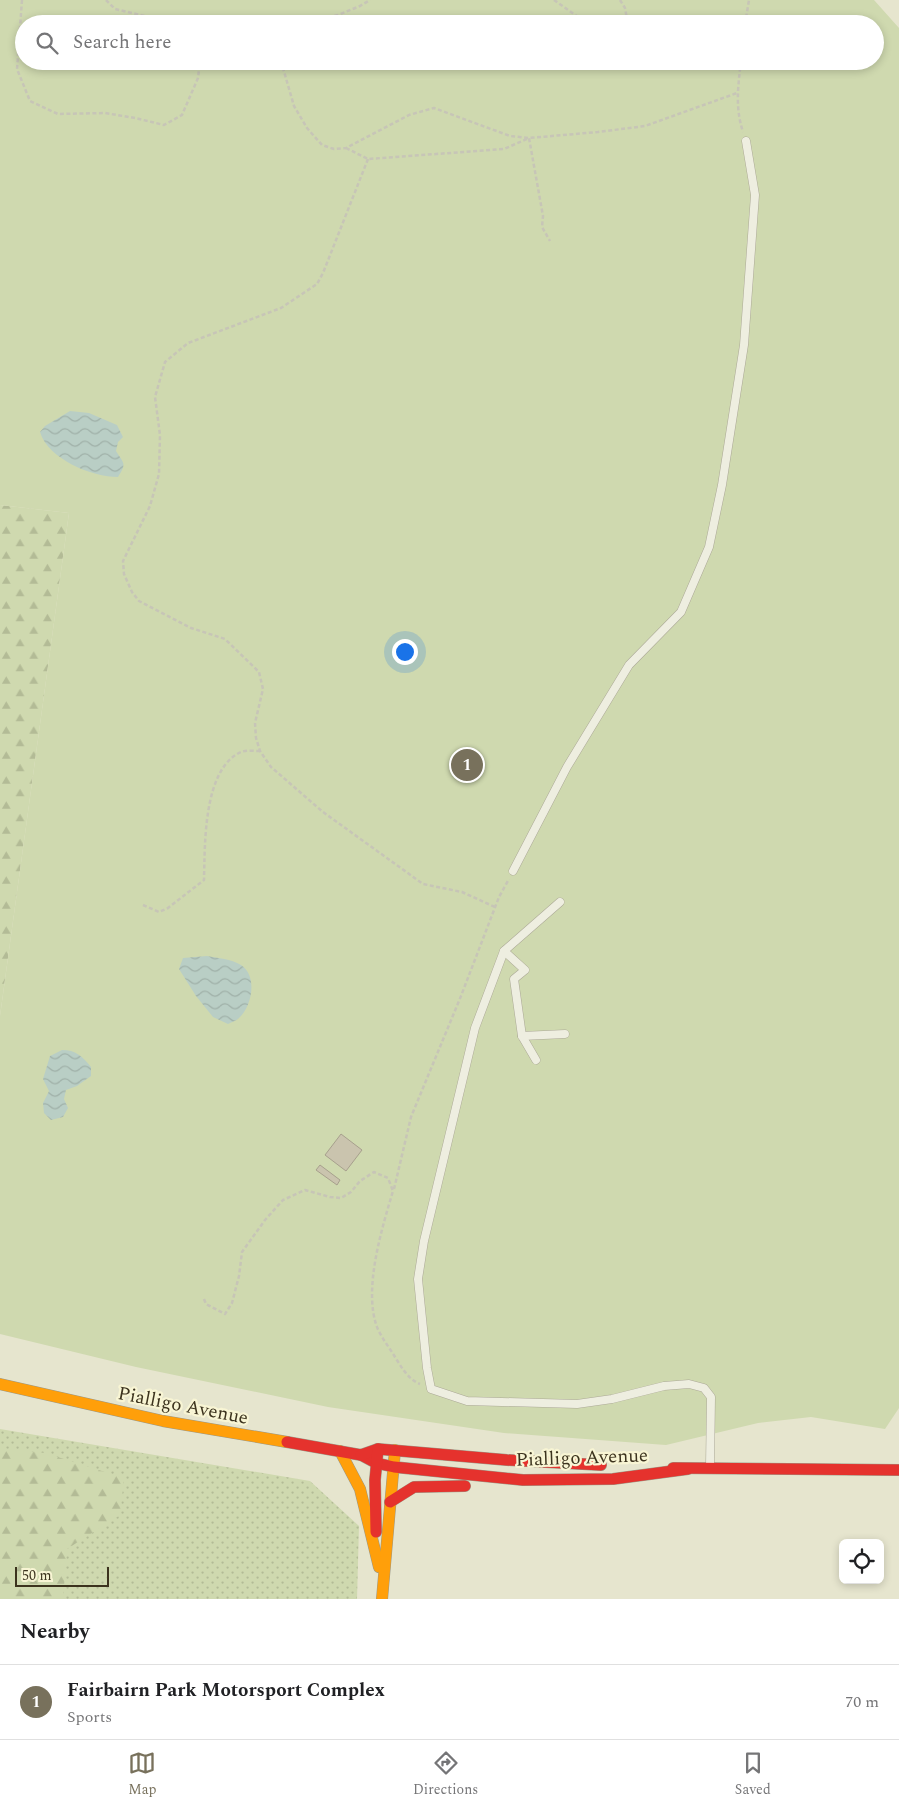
<!DOCTYPE html>
<html lang="en">
<head>
<meta charset="utf-8">
<style>
  body { margin:0; font-family:Spectral,serif; background:#f6f6f6; color:#202124 }
  .controls { position:absolute; right:15px; bottom:15px; display:grid; overflow:hidden; border-radius:8px; box-shadow:0 2px 8px #0003 }
  .controls button { width:45px; height:45px; display:grid; place-items:center; padding:0; border:0; border-bottom:1px solid #e0e0e0; background:#fff; color:#202124; font:25px sans-serif }
  .scale { position:absolute; left:15px; bottom:12px; width:94px; box-sizing:border-box; padding-left:5px; border:2px solid #3c331e; border-top:0; font-size:14px; line-height:18px; white-space:nowrap; color:#3c331e; -webkit-text-stroke:4px #f8f5d4; paint-order:stroke }
  .you { position:absolute; left:404px; top:651px; width:18px; height:18px; margin:-12px; border:4px solid #fff; border-radius:50%; background:#1a73e8; box-shadow:0 0 0 8px #1a73e833 }
  .badge { display:grid; place-items:center; width:32px; height:32px; border-radius:50%; background:#78715c; color:#fff; font-size:16px; font-weight:700 }
  .pin { position:absolute; translate:-50% -50%; border:2px solid #fff; box-shadow:0 1px 5px #0006 }
  .list { margin:0; padding:0; list-style:none }
  h2 { display:flex; justify-content:space-between; align-items:center; height:65px; margin:0; padding:0 20px; font-size:21px }
  h2 small { font-size:16px; font-weight:400; color:#757577 }
  .list li { display:grid; grid-template-columns:32px 1fr auto; gap:15px; align-items:center; box-sizing:border-box; height:75px; padding:0 20px; border-top:1px solid #e0e0e0 }
  .list b { display:block; font-size:19px; white-space:nowrap }
  .list p { margin:0; font-size:16px; white-space:nowrap; color:#757577 }
  .list em { font-size:16px; font-style:normal; color:#757577 }
  .icon { flex:none; width:28px; height:28px; fill:none; stroke:currentColor; stroke-width:2; stroke-linecap:round; stroke-linejoin:round }
  .map { position:relative; flex:none; width:899px; height:1599px; overflow:hidden }
  .search { position:absolute; background:#fff; box-shadow:0 2px 8px #0003; left:15px; right:15px; top:15px; height:55px; display:flex; align-items:center; gap:12px; box-sizing:border-box; padding:0 18px; border-radius:28px; color:#757577; font-size:19px }
  .sheet { height:140px; background:#fff }
  nav { display:flex; justify-content:space-around; align-items:center; box-sizing:border-box; height:70px; border-top:1px solid #e0e0e0; background:#fff; font-size:14px; color:#757577 }
  nav a { display:grid; justify-items:center; gap:2px }
  nav .on { color:#78715c }
  .map>svg:first-child { display:block }
</style>
</head>
<body>
<div class="map">
<svg width="899" height="1599" viewBox="0 0 899 1599">
  <defs>
    <pattern id="grass-dots" width="8" height="8" patternUnits="userSpaceOnUse" patternTransform="scale(1.25)"><rect width="8" height="8" fill="#cfd9af"/><path d="M2 2h.1M6 6h.1" fill="none" stroke="#b3bb96" stroke-width="1.8" stroke-linecap="round"/></pattern>
    <pattern id="forest-firs" width="22" height="20" patternUnits="userSpaceOnUse" patternTransform="scale(1.25)"><rect width="22" height="20" fill="#cfd9af"/><path d="M5 1l3.5 6h-7zM16 11l3.5 6h-7z" fill="#b3bb96"/></pattern>
    <pattern id="water-waves" width="16" height="10" patternUnits="userSpaceOnUse" patternTransform="scale(1.25)"><rect width="16" height="10" fill="#b9cec5"/><path d="M0 5q4-4 8 0t8 0" fill="none" stroke="#a0b1a9"/></pattern>
  </defs>
  <rect width="100%" height="100%" fill="#e6e5ce"/>
  <path fill="url(#grass-dots)" d="M0,1429l310,52 49,45 -2,73h-357z"/>
  <g fill="url(#forest-firs)">
    <path d="M0,505l69,8 -69,503z"/>
    <path d="M0,1448l45,5 79,25 -4,37 -53,34 -4,50h-63z"/>
  </g>
  <path fill="#cfd9af" fill-rule="evenodd" d="M0,0h874l25,28v1380l-14,21 -74,-12 -53,6 -92,22 -162,-12 -176,-26 -192,-40 -136,-33v-318l69,-503 -69,-8zM24,24h851v37h-851z"/>
  <g fill="url(#water-waves)">
    <path d="M70,411l19,2 28,12 6,12 -5,5 -2,9c8,13 11,12 2,26 -26,0 -70,-18 -78,-45l5,-6z"/>
    <path d="M207,956c11,2 24,3 34,9 17,11 11,41 -2,53 -3,3 -8,4 -11,6l-15,-7 -17,-21 -17,-27 4,-11z"/>
    <path d="M62,1050c14,0 20,6 29,17v9l-14,10 -11,4 -2,9 4,9 -5,9 -12,3 -7,-7 -1,-10 6,-12 -6,-12 7,-23z"/>
  </g>
  <g fill="#cac4ae" stroke="#a7a08d">
    <path d="M341,1134l21,16 -16,21 -21,-16z"/>
    <path d="M320,1165l20,15 -3,5 -21,-15z"/>
  </g>
  <g fill="none" stroke-linecap="round" stroke-linejoin="round">
    <defs>
      <g id="lane">
        <path d="M513,871l54,-104 62,-102 52,-53 28,-65 13,-62 22,-140 11,-150 -9,-54"/>
        <path d="M560,902l-56,49 -29,77 -51,213 -6,38 9,89 4,21 36,12 110,3 35,-5 52,-13 25,-2 15,4 7,9 -1,69"/>
        <path d="M504,951l21,19 -11,9 8,57 14,24"/>
        <path d="M522,1036l43,-2"/>
      </g>
      <g id="slow">
        <path d="M0,1384l163,37 124,21"/>
        <path d="M340,1451l20,38 19,78"/>
        <path d="M382,1599l13,-149"/>
      </g>
      <g id="jam">
        <path d="M287,1442l74,13 15,8 18,4 129,13 90,-1 75,-10"/>
        <path d="M361,1455l17,-6 129,11 94,5"/>
        <path d="M673,1468l226,2"/>
        <path d="M390,1502l24,-15 51,-1"/>
        <path d="M376,1532l-1,-52 3,-31"/>
      </g>
    </defs>
    <use href="#lane" stroke="#aca997" stroke-width="9"/>
    <use href="#slow" stroke="#9b9887" stroke-width="12"/>
    <use href="#jam" stroke="#9b9887" stroke-width="12"/>
    <g stroke="#c7c5b7" stroke-width="2.5" stroke-dasharray="4 2.5" stroke-linecap="butt">
      <path d="M22,0l-5,69 13,32 28,13 47,-1 30,5 29,7 18,-10 16,-37 2,-17"/>
      <path d="M106,0l9,9 47,11 64,3 95,-4 17,-4 22,-9 10,-6"/>
      <path d="M554,0l34,24"/>
      <path d="M620,0l5,8 2,11 -4,5"/>
      <path d="M745,24l4,-24"/>
      <path d="M281,61l13,45 13,22 15,17 12,4 12,-1 63,-33 25,-7 76,28 19,2 69,-6 47,-6 92,-33"/>
      <path d="M741,61c-3,26 -6,46 2,71"/>
      <path d="M346,148l22,11 136,-10 25,-11 14,78 -1,11 8,14"/>
      <path d="M368,159l-45,114 -6,11 -36,24 -93,35 -23,19 -10,35 5,38 -1,39 -9,32 -27,55 1,13 8,18 7,9 52,27 34,11 34,33 4,17 -8,34 1,15 4,13 11,16 52,45 100,72 39,8 33,15"/>
      <path d="M143,905l16,7 9,-4 36,-28c1,-36 -1,-111 37,-128 5,-2 13,-1 19,-1"/>
      <path d="M394,1189l17,-72 50,-121 38,-99 10,-18"/>
      <path d="M204,1299l2,5 19,10 7,-11 7,-27 3,-24 23,-32 18,-20 22,-10 25,7 11,1 10,-6 9,-11 14,-9 14,6 5,13c-11,37 -30,98 -16,136 4,10 12,20 18,30 7,11 13,22 25,27"/>
    </g>
    <use href="#lane" stroke="#eeeee0" stroke-width="8"/>
    <use href="#slow" stroke="#ff9f0a" stroke-width="11"/>
    <use href="#jam" stroke="#e5322d" stroke-width="11"/>
  </g>
  <g text-anchor="middle" dominant-baseline="central" stroke-width="4.5" stroke-linejoin="round" paint-order="stroke">
    <g font-size="19" fill="#3c331e" stroke="#f8f5d4">
      <text transform="translate(183 1406) rotate(11)">Pialligo Avenue</text>
      <text transform="translate(582 1458) rotate(-2)">Pialligo Avenue</text>
    </g>
  </g>
</svg>
<div class="controls">
<button><svg class="icon" aria-label="locate" viewBox="0 0 24 24"><circle cx="12" cy="12" r="6"/><path d="M12 2v4M12 18v4M2 12h4M18 12h4"/></svg></button>
</div>
<div class="scale">50 m</div>
<div class="you"></div>
<div class="pin badge" style="left:467px;top:765px">1</div>
<div class="search"><svg class="icon" aria-label="search" viewBox="0 0 24 24"><circle cx="10" cy="10" r="6"/><path d="M15 15l6 6"/></svg>Search here</div>
</div>
<section class="sheet">
<h2>Nearby<small></small></h2>
<ul class="list">
<li><span class="badge">1</span><div><b>Fairbairn Park Motorsport Complex</b><p>Sports</p></div><em>70 m</em></li>
</ul>
</section>
<nav>
<a class="on"><svg class="icon" aria-label="map" viewBox="0 0 24 24"><path d="M3 6l6-2 6 2 6-2v14l-6 2-6-2-6 2zM9 4v14M15 6v14"/></svg>Map</a>
<a><svg class="icon" aria-label="directions" viewBox="0 0 24 24"><path d="M12 3l9 9-9 9-9-9zM9 14v-3h6M13 9l2 2-2 2"/></svg>Directions</a>
<a><svg class="icon" aria-label="saved" viewBox="0 0 24 24"><path d="M7 4h10v16l-5-4-5 4z"/></svg>Saved</a>
</nav>
</body>
</html>
